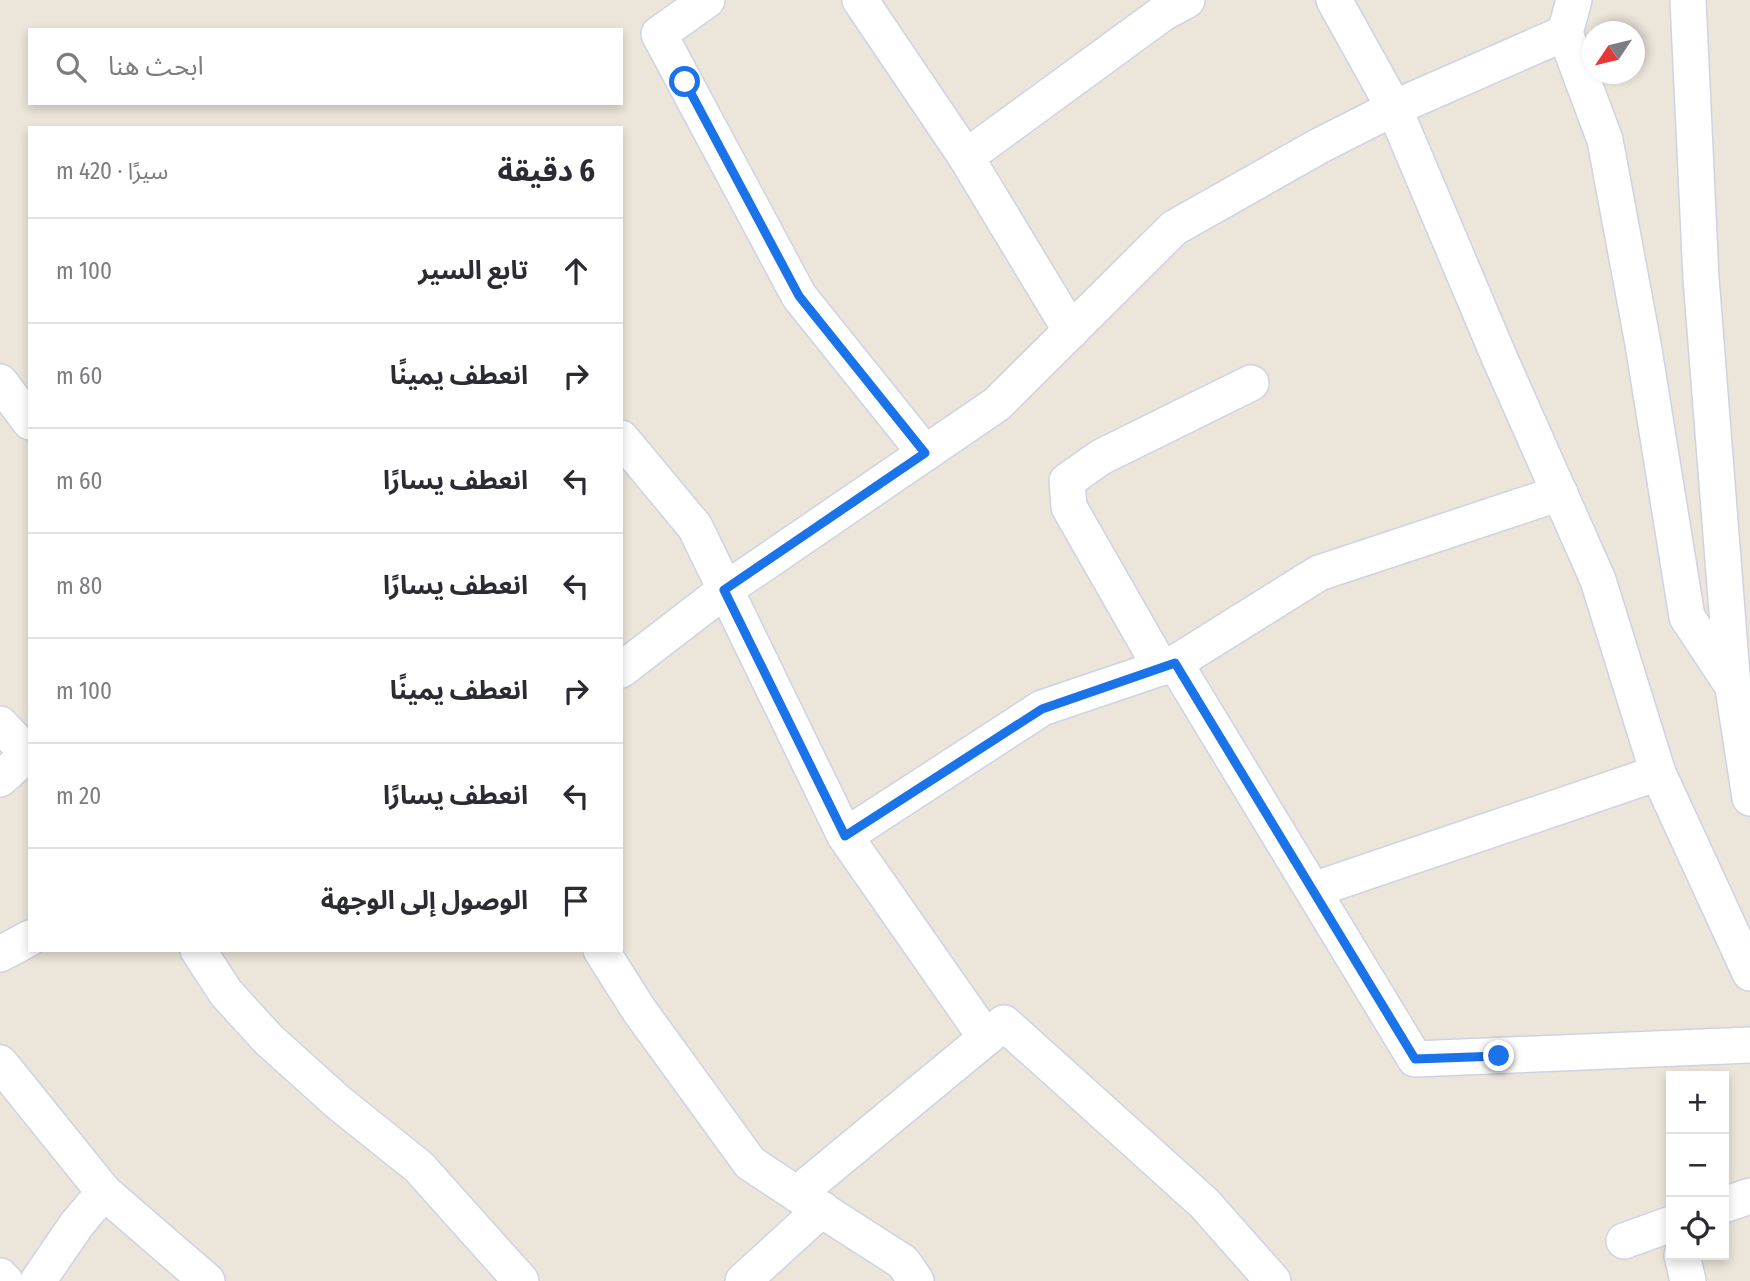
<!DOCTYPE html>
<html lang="ar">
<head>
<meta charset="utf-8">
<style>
  body { margin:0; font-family:"Fira Sans Condensed","Noto Sans Arabic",sans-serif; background:#f2f2f3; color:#2b2b33; direction:rtl }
  .controls { position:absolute; right:21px; bottom:21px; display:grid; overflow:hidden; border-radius:0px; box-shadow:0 4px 10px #0003 }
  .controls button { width:63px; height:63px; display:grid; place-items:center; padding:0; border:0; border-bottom:2px solid #e1e1e2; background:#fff; color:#2b2b33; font:35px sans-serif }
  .compass { position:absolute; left:1582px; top:21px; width:63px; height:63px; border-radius:50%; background:#fff; box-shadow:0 4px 10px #0003; rotate:235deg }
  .stop { position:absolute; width:21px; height:21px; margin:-16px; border:5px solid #1a73e8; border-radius:50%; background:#fff }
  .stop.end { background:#1a73e8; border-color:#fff; box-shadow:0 2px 7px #0008 }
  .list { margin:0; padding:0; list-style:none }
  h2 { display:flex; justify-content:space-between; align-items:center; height:91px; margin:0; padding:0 28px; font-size:30px }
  h2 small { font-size:23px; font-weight:400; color:#7c7c81 }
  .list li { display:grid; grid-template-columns:46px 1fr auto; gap:21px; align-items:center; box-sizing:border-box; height:105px; padding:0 28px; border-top:2px solid #e1e1e2 }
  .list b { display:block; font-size:26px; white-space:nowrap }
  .list em { font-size:23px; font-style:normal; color:#7c7c81 }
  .icon { flex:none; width:38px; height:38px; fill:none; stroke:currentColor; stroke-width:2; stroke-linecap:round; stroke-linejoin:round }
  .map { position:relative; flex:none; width:1750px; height:1281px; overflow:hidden; direction:ltr }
  .search { position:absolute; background:#fff; box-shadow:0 4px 10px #0003; left:28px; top:28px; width:595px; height:77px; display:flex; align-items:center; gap:18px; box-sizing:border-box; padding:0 24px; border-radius:0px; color:#7c7c81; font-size:26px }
  .panel { position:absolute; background:#fff; box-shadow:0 4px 10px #0003; left:28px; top:126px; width:595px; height:826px; border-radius:0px; direction:rtl }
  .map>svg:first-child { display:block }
</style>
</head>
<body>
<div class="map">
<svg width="1750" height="1281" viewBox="0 0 1750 1281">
  <rect width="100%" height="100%" fill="#ebe5da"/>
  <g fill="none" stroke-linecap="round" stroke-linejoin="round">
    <defs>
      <g id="minor">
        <path d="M707,0l-48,34 140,262 126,157"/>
        <path d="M860,0l106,157"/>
        <path d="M1334,0l60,108 106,251 98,221 60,193 92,200"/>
        <path d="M1574,0l-9,33 40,107 38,204 44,273 45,68"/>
        <path d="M1688,0l13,278 32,410 17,110"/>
        <path d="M1071,331l-105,-174 197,-144 24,-13"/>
        <path d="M0,382l30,40"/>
        <path d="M621,438l74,89 150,309 141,202"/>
        <path d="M1175,663l144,-90 241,-80"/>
        <path d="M1161,668l-92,-161 -2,-26 34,-24 150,-74"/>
        <path d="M621,670l104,-80 272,-186 177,-176 145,-82 75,-38 171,-75"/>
        <path d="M0,724l30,32"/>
        <path d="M0,779l28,-25"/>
        <path d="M845,836l197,-128 133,-45 240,396 335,-14"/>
        <path d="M1313,890l345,-117"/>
        <path d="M198,950l28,43 43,47 70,63 80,64 102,114"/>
        <path d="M601,950l38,60 111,153 47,31 207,-171 200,180 69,78"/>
        <path d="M0,954l30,-16"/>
        <path d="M0,1063l104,129 103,89"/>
        <path d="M797,1194l106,68 13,19"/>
        <path d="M1724,1205l26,-9"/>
        <path d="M1624,1241l47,-17"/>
        <path d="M1682,1255l6,26"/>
        <path d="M0,1276l5,5"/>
        <path d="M38,1281l39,-57 27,-32"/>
        <path d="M743,1281l79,-72"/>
      </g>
    </defs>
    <use href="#minor" stroke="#cfd2e2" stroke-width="38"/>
    <use href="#minor" stroke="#fff" stroke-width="35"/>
  </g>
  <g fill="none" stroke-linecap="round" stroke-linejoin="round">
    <path stroke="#1a73e8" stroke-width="9" d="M685,82l114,214 126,157 -201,137 121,246 197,-127 133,-46 240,396 84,-3"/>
  </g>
</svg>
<div class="controls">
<button>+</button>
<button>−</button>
<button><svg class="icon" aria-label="locate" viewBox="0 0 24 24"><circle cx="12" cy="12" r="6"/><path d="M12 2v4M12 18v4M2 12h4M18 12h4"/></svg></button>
</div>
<svg class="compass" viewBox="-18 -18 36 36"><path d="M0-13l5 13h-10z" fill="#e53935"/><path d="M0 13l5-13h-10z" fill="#7c7c81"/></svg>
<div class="stop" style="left:685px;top:82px"></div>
<div class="stop end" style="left:1499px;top:1056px"></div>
<div class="search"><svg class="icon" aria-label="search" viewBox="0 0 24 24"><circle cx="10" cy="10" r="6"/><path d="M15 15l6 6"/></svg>ابحث هنا</div>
<section class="panel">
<h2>6 دقيقة<small>سيرًا · 420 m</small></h2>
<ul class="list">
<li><svg class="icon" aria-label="ahead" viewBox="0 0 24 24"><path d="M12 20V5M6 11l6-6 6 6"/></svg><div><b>تابع السير</b></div><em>100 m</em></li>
<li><svg class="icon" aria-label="right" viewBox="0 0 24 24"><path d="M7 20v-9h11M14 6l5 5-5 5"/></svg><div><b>انعطف يمينًا</b></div><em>60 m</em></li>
<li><svg class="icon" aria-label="left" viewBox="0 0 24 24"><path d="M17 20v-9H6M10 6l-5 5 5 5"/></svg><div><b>انعطف يسارًا</b></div><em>60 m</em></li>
<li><svg class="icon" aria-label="left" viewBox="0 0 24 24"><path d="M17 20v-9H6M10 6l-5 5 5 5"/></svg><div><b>انعطف يسارًا</b></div><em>80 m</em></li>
<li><svg class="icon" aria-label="right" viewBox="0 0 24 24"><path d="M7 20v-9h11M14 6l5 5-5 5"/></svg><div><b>انعطف يمينًا</b></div><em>100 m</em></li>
<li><svg class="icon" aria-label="left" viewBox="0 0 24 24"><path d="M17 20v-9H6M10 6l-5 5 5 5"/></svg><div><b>انعطف يسارًا</b></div><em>20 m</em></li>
<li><svg class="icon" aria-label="arrive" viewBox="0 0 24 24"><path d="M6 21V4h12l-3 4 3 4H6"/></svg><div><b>الوصول إلى الوجهة</b></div></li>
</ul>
</section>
</div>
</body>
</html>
